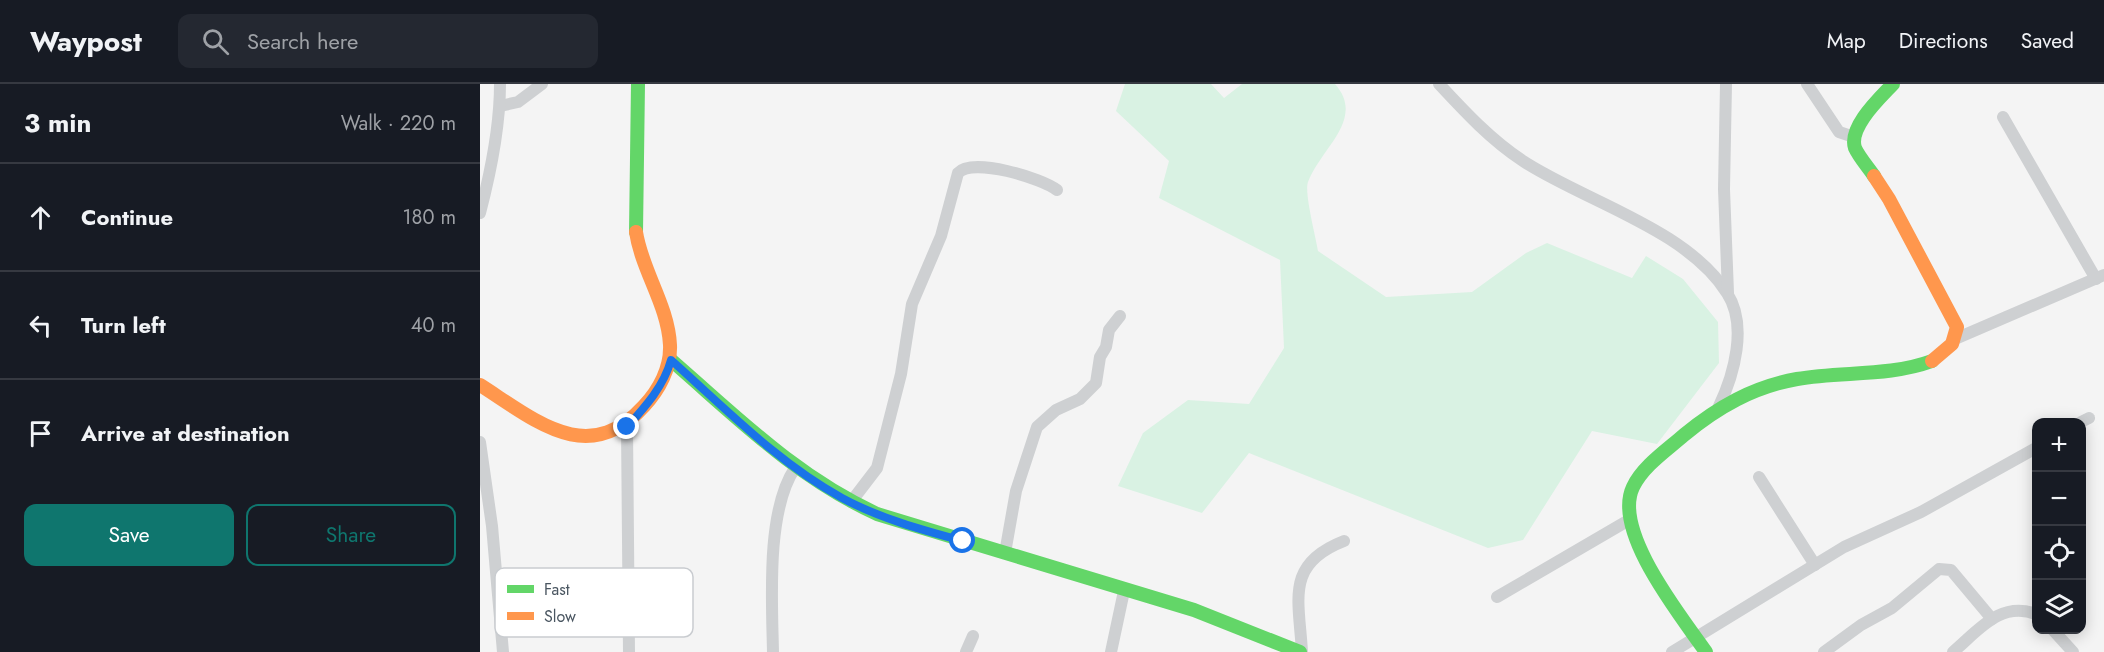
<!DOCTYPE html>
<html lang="en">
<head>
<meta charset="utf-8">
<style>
  body { margin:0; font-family:Jost,sans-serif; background:#242831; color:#f1f3f6 }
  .controls { position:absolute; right:18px; bottom:18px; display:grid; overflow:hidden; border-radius:12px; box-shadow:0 3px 15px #0003 }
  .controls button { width:54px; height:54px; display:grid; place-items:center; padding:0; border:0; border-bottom:2px solid #363941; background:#171b24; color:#f1f3f6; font:30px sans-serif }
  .stop { position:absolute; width:18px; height:18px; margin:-14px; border:4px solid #1a73e8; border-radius:50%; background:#fff }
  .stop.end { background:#1a73e8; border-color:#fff; box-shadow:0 2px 6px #0008 }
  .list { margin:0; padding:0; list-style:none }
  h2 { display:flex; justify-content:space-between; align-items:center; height:78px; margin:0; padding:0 24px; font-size:26px }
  h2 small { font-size:20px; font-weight:400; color:#9ea1a6 }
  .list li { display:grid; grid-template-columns:39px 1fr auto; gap:18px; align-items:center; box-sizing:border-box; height:108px; padding:0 24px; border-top:2px solid #363941 }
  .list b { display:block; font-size:22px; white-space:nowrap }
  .list em { font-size:20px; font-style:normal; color:#9ea1a6 }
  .actions { display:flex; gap:12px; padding:18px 24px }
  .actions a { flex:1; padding:14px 0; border:2px solid #0f766e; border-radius:12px; text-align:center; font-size:21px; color:#0f766e }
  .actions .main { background:#0f766e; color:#fff }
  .icon { flex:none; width:33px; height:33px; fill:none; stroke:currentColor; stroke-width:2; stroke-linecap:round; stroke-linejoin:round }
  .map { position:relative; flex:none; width:1624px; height:568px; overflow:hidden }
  header { display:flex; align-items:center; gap:36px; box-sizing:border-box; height:84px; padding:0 30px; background:#171b24; border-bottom:2px solid #363941 }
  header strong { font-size:28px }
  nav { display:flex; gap:33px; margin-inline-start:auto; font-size:21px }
  .search { width:420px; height:54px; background:#242831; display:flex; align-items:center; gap:15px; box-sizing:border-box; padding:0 21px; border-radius:12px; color:#9ea1a6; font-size:22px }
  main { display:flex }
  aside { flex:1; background:#171b24 }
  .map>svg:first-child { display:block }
</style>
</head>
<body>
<header>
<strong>Waypost</strong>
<div class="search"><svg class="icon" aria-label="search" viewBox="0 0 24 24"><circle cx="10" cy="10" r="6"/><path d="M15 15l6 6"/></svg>Search here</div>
<nav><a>Map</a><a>Directions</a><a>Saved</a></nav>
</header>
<main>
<aside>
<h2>3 min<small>Walk · 220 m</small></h2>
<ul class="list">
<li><svg class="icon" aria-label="ahead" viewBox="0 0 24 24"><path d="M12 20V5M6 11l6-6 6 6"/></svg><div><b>Continue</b></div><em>180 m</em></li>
<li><svg class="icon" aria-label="left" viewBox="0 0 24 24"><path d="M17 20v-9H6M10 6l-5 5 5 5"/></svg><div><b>Turn left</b></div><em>40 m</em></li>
<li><svg class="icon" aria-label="arrive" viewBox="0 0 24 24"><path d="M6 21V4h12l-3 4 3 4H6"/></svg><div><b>Arrive at destination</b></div></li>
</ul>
<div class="actions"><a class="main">Save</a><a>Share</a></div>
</aside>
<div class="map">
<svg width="1624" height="568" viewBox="0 0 1624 568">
  <rect width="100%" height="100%" fill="#f4f4f4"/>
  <path fill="#d9f2e3" d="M645,0h86l13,14 18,-14h93c31,35 -14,64 -27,98 -4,11 8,55 10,69l68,46 86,-5 54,-39 21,-10 85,35 14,-22 37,23 35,43 1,41 -62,81 -65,-13 -69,109 -35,8 -239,-95 -47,60 -84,-27 25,-53 45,-33 61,4 35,-56 -4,-88 -121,-62 10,-37 -53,-50z"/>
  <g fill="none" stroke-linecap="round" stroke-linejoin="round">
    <g stroke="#ced0d2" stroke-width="12">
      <path d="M959,0c26,28 52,56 84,77 61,40 164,68 204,132 21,32 7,82 -8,113"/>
      <path d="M1246,0l-2,105 4,104"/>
      <path d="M1327,0l32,48 15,5"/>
      <path d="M20,22l18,-4 24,-18"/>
      <path d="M1523,33l93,162"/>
      <path d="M0,129c11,-42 20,-85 20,-129"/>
      <path d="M1475,255l149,-64"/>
      <path d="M1601,338l8,-4"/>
      <path d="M147,343l2,225"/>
      <path d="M0,358l12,84 11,126"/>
      <path d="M1279,393l56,88"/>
      <path d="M371,418l26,-34 24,-94 11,-70 29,-68 17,-63c14,-16 84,5 99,17"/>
      <path d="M525,469l11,-62 21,-64 19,-17 24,-11 16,-16 4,-26 6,-10 3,-17 11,-14"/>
      <path d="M1017,513l132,-77"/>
      <path d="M1573,546l20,22"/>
      <path d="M293,568c-1,-51 -7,-141 22,-184"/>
      <path d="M486,568l7,-16"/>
      <path d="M631,568l13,-61"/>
      <path d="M822,568c-3,-53 -17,-88 42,-111"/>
      <path d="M1192,568l172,-105 77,-35 115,-64"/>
      <path d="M1344,568l37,-27 31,-17 47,-39 12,1 41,49"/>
      <path d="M1473,568c26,-22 47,-51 83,-38"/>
    </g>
    <g stroke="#63d668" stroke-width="14">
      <path d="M1394,92c-6,-9 -15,-19 -19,-28 -7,-21 26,-51 38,-64"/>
      <path d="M156,148l2,-148"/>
      <path d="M191,276c67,58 124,116 206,154l317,96 106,42"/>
      <path d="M1226,568c-25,-36 -94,-121 -73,-165 10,-21 34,-37 51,-52 34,-28 69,-48 113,-56 45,-8 91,-2 135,-18"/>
    </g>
    <g stroke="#ff974d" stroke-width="14">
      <path d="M1394,92l15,23 68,128 -5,17 -20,17"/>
      <path d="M0,301c55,35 108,83 164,21 15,-16 27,-38 26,-61 -2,-40 -28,-74 -34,-113"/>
    </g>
  </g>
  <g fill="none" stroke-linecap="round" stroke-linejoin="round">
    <path stroke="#1a73e8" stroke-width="8" d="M147,343c18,-20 37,-41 44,-67 54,48 107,103 171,138 37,20 80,32 121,43"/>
  </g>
  <rect x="15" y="484" width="198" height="69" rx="9" fill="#fff" stroke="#c9ccd0" stroke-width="1.5"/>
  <rect x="27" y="501" width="27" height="8" fill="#63d668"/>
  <rect x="27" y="528" width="27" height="8" fill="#ff974d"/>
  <g font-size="16" fill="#4a5661">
    <text x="64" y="511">Fast</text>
    <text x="64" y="538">Slow</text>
  </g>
</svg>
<div class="controls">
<button>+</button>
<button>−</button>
<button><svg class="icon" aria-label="locate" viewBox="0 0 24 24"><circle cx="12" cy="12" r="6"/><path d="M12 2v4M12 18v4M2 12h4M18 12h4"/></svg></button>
<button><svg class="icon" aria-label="layers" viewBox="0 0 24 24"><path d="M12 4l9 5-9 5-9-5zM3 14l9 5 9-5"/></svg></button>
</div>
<div class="stop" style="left:483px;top:457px"></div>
<div class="stop end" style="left:147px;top:343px"></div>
</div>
</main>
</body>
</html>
